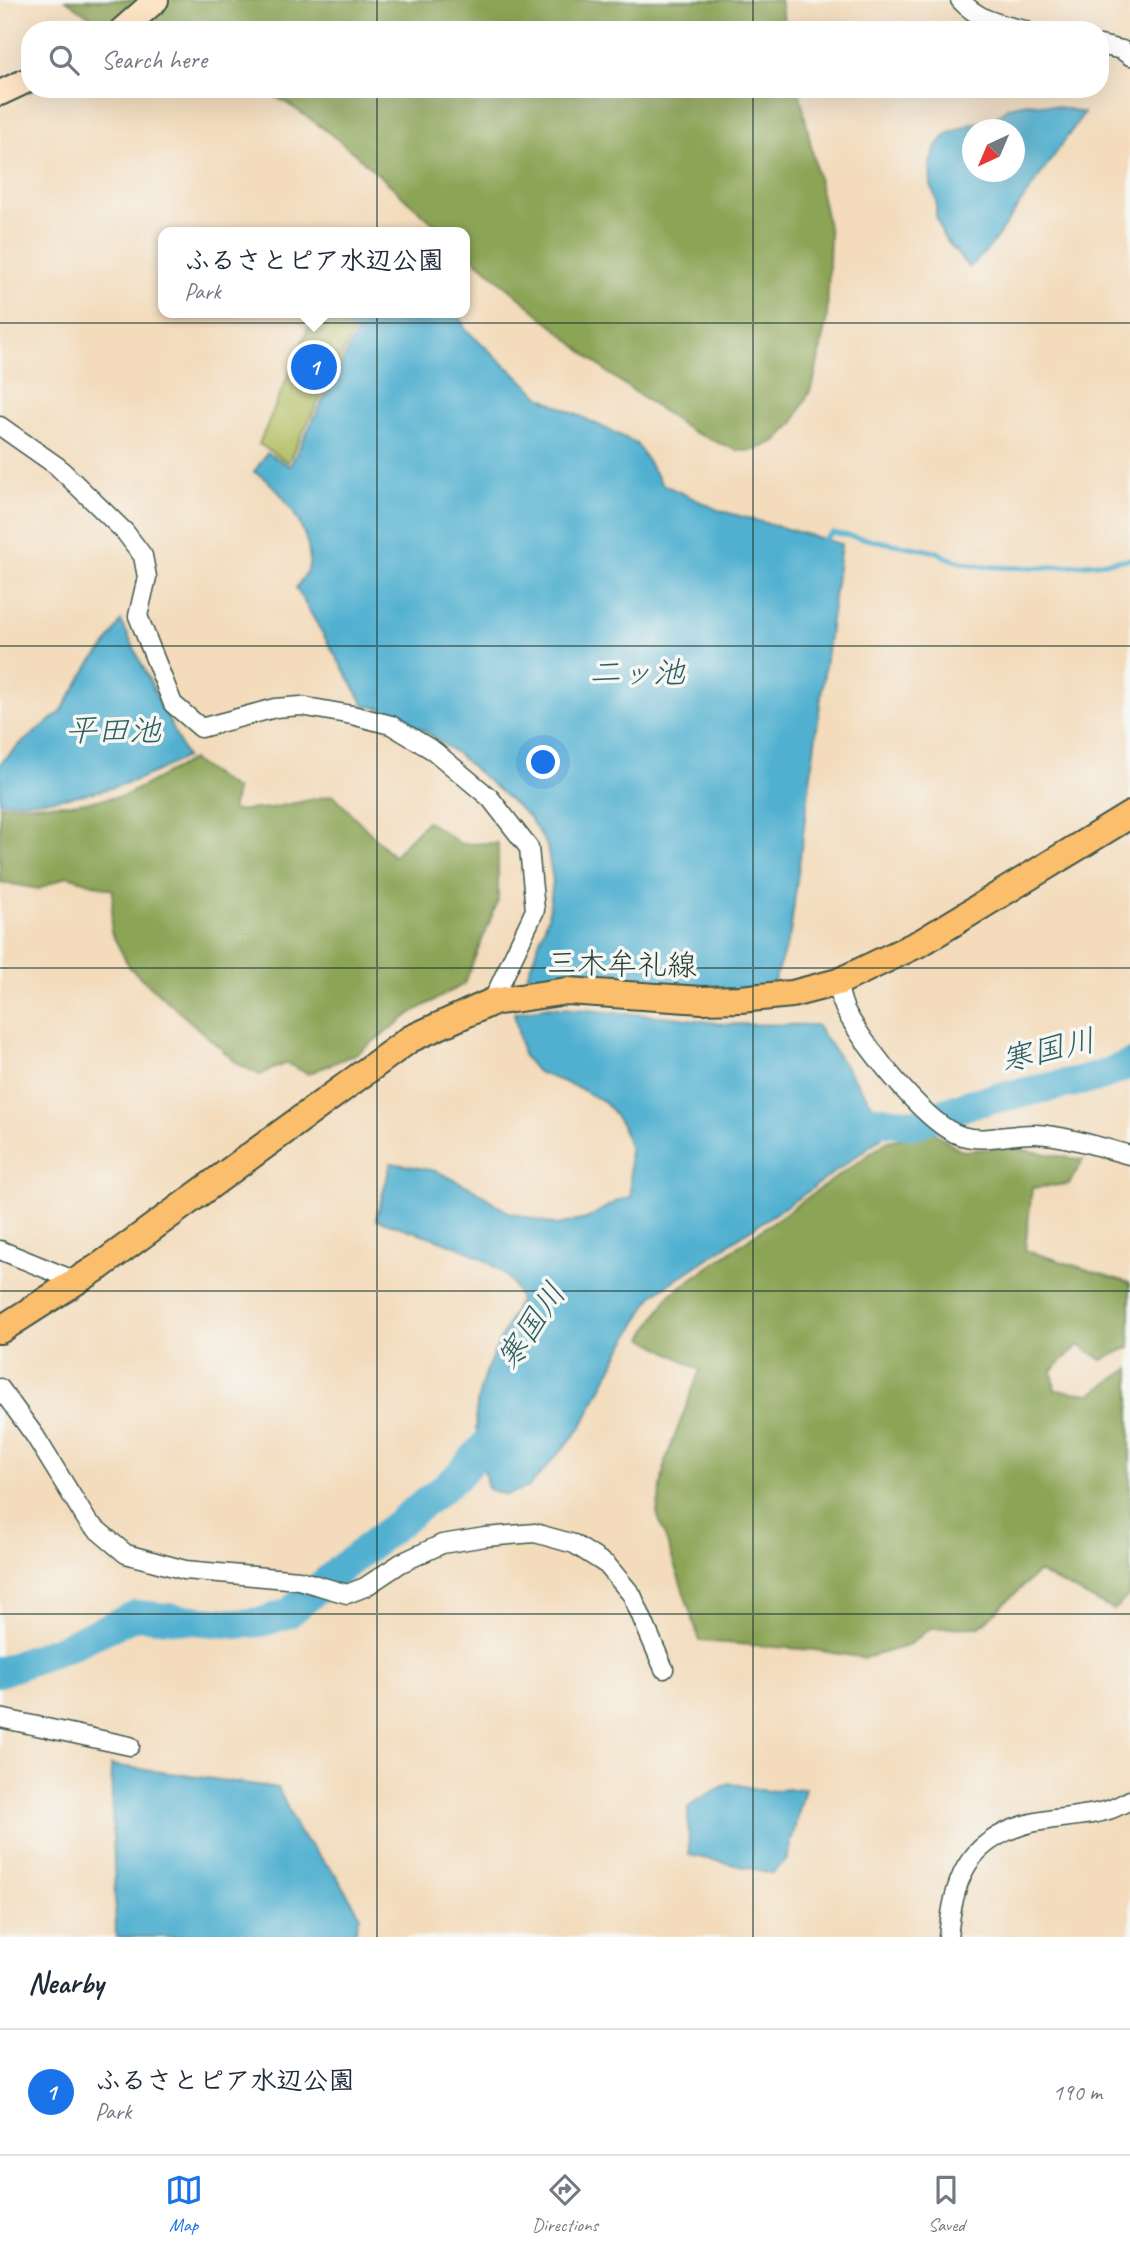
<!DOCTYPE html>
<html lang="en">
<head>
<meta charset="utf-8">
<style>
  body { margin:0; font-family:Caveat,"Klee One",sans-serif; background:#f6f6f7; color:#1f2937 }
  .compass { position:absolute; left:962px; top:119px; width:63px; height:63px; border-radius:50%; background:#fff; box-shadow:0 7px 28px #0002; rotate:224deg }
  .you { position:absolute; left:544px; top:763px; width:24px; height:24px; margin:-18px; border:5px solid #fff; border-radius:50%; background:#1a73e8; box-shadow:0 0 0 10px #1a73e833 }
  .badge { display:grid; place-items:center; width:46px; height:46px; border-radius:50%; background:#1a73e8; color:#fff; font-size:23px; font-weight:700 }
  .pin { position:absolute; translate:-50% -50%; border:4px solid #fff; box-shadow:0 2px 7px #0006 }
  .popup { position:absolute; left:158px; top:227px; width:312px; height:91px; box-sizing:border-box; display:grid; place-content:center; border-radius:14px; background:#fff; filter:drop-shadow(0 2px 5px #0005); font-size:23px; white-space:nowrap; color:#747a83 }
  .popup b { font-size:26px; color:#1f2937 }
  .popup::after { content:''; position:absolute; left:50%; top:100%; margin-left:-14px; border:14px solid transparent; border-top-color:#fff }
  .list { margin:0; padding:0; list-style:none }
  h2 { display:flex; justify-content:space-between; align-items:center; height:91px; margin:0; padding:0 28px; font-size:30px }
  h2 small { font-size:23px; font-weight:400; color:#747a83 }
  .list li { display:grid; grid-template-columns:46px 1fr auto; gap:21px; align-items:center; box-sizing:border-box; height:126px; padding:0 28px; border-top:2px solid #e0e1e3 }
  .list b { display:block; font-size:26px; white-space:nowrap }
  .list p { margin:0; font-size:23px; white-space:nowrap; color:#747a83 }
  .list em { font-size:23px; font-style:normal; color:#747a83 }
  .icon { flex:none; width:38px; height:38px; fill:none; stroke:currentColor; stroke-width:2; stroke-linecap:round; stroke-linejoin:round }
  .map { position:relative; flex:none; width:1130px; height:1937px; overflow:hidden }
  .search { position:absolute; background:#fff; box-shadow:0 7px 28px #0002; left:21px; right:21px; top:21px; height:77px; display:flex; align-items:center; gap:18px; box-sizing:border-box; padding:0 24px; border-radius:28px; color:#747a83; font-size:26px }
  .sheet { height:217px; background:#fff }
  nav { display:flex; justify-content:space-around; align-items:center; box-sizing:border-box; height:98px; border-top:2px solid #e0e1e3; background:#fff; font-size:19px; color:#747a83 }
  nav a { display:grid; justify-items:center; gap:4px }
  nav .on { color:#1a73e8 }
  .map>svg:first-child { display:block }
</style>
</head>
<body>
<div class="map">
<svg width="1130" height="1937" viewBox="0 0 1130 1937">
  <rect width="100%" height="100%" fill="#f6f6f2"/>
  <filter id="ink" filterUnits="userSpaceOnUse"><feTurbulence type="fractalNoise" baseFrequency=".0143" numOctaves="2"/><feDisplacementMap in="SourceGraphic" scale="14" xChannelSelector="R" yChannelSelector="G"/><feConvolveMatrix kernelMatrix="1 2 1 2 8 2 1 2 1" color-interpolation-filters="sRGB"/></filter>
  <filter id="wash" filterUnits="userSpaceOnUse"><feTurbulence type="fractalNoise" baseFrequency=".00686" numOctaves="4" result="noise"/><feDisplacementMap in="SourceGraphic" scale="28" xChannelSelector="R" yChannelSelector="G"/><feGaussianBlur stdDeviation="1.57" result="paint"/><feColorMatrix in="noise" values="0 0 0 0 0 0 0 0 0 0 0 0 0 0 0 0 0 1.4 0 .05"/><feComposite in="paint" operator="in"/></filter>
  <g filter="url(#wash)">
    <rect width="100%" height="100%" fill="#f3dbbb"/>
    <path fill="#b0bd5f" stroke="#687d4a" stroke-width="2" d="M315,313h14l-1,2 25,18 -65,129 -29,-18z"/>
    <g fill="#8ca456" stroke="#567045" stroke-width="2">
      <path d="M66,0h714l6,30h-677z"/>
      <path d="M260,89h539l31,146 -3,83 -14,67 -20,39 -17,17 -20,9 -18,1 -47,-20 -83,-58 -143,-122 -1,-19h-21c-54,-46 -118,-113 -183,-143z"/>
      <path d="M192,760l44,30 -4,21 39,-3 62,-13 60,61 34,-35 34,23 37,-1v58l-34,83 -51,28 -55,41 -50,21 -22,-11 -26,12 -22,-11 -108,-96 -19,-36 2,-42 -46,-14 -28,13 -39,-7v-77l71,-1 53,-8z"/>
      <path d="M933,1132l30,19 44,-4 76,13 -14,24 -37,4 -7,62 105,33v64l-28,13 -23,-15 -27,25 3,20 36,4 39,-26v226l-16,16 -76,-38 -58,55 -49,1 -24,18 -42,12 -51,-8 -114,-9 -43,-128 8,-51 35,-92 -57,-32 26,-43 219,-154z"/>
    </g>
    <g fill="#51b0d0" stroke="#387682" stroke-width="2" fill-rule="evenodd">
      <path d="M1027,103l28,3 29,7 -95,135 -20,20 -26,-32 -7,-21v-15l-5,-16 -1,-21 6,-16 11,-13 27,-11 17,-1 17,-15zM972,130h42v42h-42z"/>
      <path d="M333,313h126l6,16 77,69 94,45 26,41 56,26 123,34 -51,390 -19,56 -250,3 27,-76 5,-36 -6,-35 -18,-29 -73,-64 -31,-22 -30,-13 -14,-10 -16,-2 -69,-118c4,-6 9,-13 12,-19 9,-30 -28,-86 -54,-97l13,-19 23,13 67,-133z"/>
      <path d="M121,621l65,136c-17,8 -33,17 -50,23 -42,15 -92,23 -136,22v-38l19,-19 41,-32 31,-51 12,-12z"/>
      <path d="M548,1007l125,10 51,7 92,1 55,78 11,34 -69,51 -160,107 -34,58 -38,75 -52,59 -23,8 -18,-6c-5,-25 -13,-51 -12,-76 3,-38 28,-80 44,-113 -3,-6 -5,-15 -10,-20 -29,-32 -94,-47 -134,-61l15,-56 45,8 38,18 34,23 49,13 29,-6 31,-18 14,-4 -2,-50 -7,-22 -17,-23 -28,-15 -40,-15 -14,-17 -9,-42z"/>
      <path d="M111,1765l167,23 21,45 37,42 24,40 -6,20 -2,2h-236z"/>
      <path d="M729,1783l37,8 39,-3 -19,73 -14,12 -83,-18 -1,-47 9,-8z"/>
    </g>
    <g fill="none" stroke-linecap="round" stroke-linejoin="round">
      <path stroke="#51b0d0" stroke-width="5" d="M820,542l13,-9 105,19c36,26 147,13 192,7"/>
      <g stroke="#51b0d0" stroke-width="30">
        <path d="M838,1116l76,8 59,-21 125,-26 32,-13"/>
        <path d="M0,1672l66,-25 70,-32 102,9 24,-2 27,-9 55,-47 112,-88 51,-58"/>
      </g>
    </g>
  </g>
  <g filter="url(#ink)">
    <g fill="none" stroke-linecap="round" stroke-linejoin="round">
      <defs>
        <g id="street">
          <path d="M960,0c20,21 37,23 64,30"/>
          <path d="M1100,45l22,5 8,6"/>
          <path d="M0,426l57,40 68,66 18,24 4,21 -9,39 35,88 28,24 74,-20 26,-2 51,9 39,10 43,26 56,47 39,50 6,62 -43,92"/>
          <path d="M838,982c2,13 4,24 11,35 18,31 79,110 113,119 23,7 49,-3 74,-2 32,2 63,13 94,21"/>
          <path d="M0,1250l76,31"/>
          <path d="M0,1388l35,48 53,86 38,32 59,16 114,10 48,14 18,-7 36,-24 41,-19 43,-7 50,-4 39,11 33,21 25,30 32,74"/>
          <path d="M0,1718l130,28"/>
          <path d="M948,1937c6,-56 17,-94 76,-112 26,-8 55,-7 81,-14 9,-2 17,-7 25,-11"/>
        </g>
        <g id="secondary">
          <path d="M122,30l34,-30"/>
          <path d="M0,93l30,-14"/>
        </g>
        <path id="primary" d="M0,1330l100,-64 310,-227 82,-37 75,-11 135,9 38,-1 52,-5 46,-12 84,-40 208,-127"/>
      </defs>
      <use href="#street" stroke="#3f5548" stroke-width="21"/>
      <use href="#secondary" stroke="#3f5548" stroke-width="28"/>
      <use href="#primary" stroke="#3f5548" stroke-width="30"/>
      <use href="#street" stroke="#fff" stroke-width="18"/>
      <use href="#secondary" stroke="#fde5c5" stroke-width="24"/>
      <use href="#primary" stroke="#fabe6d" stroke-width="26"/>
    </g>
  </g>
  <path fill="none" stroke="#1f3d34" stroke-width="2" stroke-opacity="0.55" d="M377,0v30M753,0v30M377,89v1848M753,89v1848M0,323h1130M0,646h1130M0,968h1130M0,1291h1130M0,1614h1130"/>
  <g text-anchor="middle" dominant-baseline="central" stroke-width="7" stroke-linejoin="round" paint-order="stroke">
    <g font-size="30" fill="#1f3d34" stroke="#f6f6f2">
      <text transform="translate(622 964) rotate(1)">三木牟礼線</text>
    </g>
    <g font-size="32" font-style="italic" fill="#2e6063" stroke="#f6f6f2">
      <text x="637" y="672">二ッ池</text>
      <text x="113" y="730">平田池</text>
      <text transform="translate(1048 1050) rotate(-13)">寒国川</text>
      <text transform="translate(531 1326) rotate(-56)">寒国川</text>
    </g>
  </g>
</svg>
<svg class="compass" viewBox="-18 -18 36 36"><path d="M0-13l5 13h-10z" fill="#e53935"/><path d="M0 13l5-13h-10z" fill="#747a83"/></svg>
<div class="you"></div>
<div class="pin badge" style="left:314px;top:367px">1</div>
<div class="popup"><b>ふるさとピア水辺公園</b>Park</div>
<div class="search"><svg class="icon" aria-label="search" viewBox="0 0 24 24"><circle cx="10" cy="10" r="6"/><path d="M15 15l6 6"/></svg>Search here</div>
</div>
<section class="sheet">
<h2>Nearby<small></small></h2>
<ul class="list">
<li><span class="badge">1</span><div><b>ふるさとピア水辺公園</b><p>Park</p></div><em>190 m</em></li>
</ul>
</section>
<nav>
<a class="on"><svg class="icon" aria-label="map" viewBox="0 0 24 24"><path d="M3 6l6-2 6 2 6-2v14l-6 2-6-2-6 2zM9 4v14M15 6v14"/></svg>Map</a>
<a><svg class="icon" aria-label="directions" viewBox="0 0 24 24"><path d="M12 3l9 9-9 9-9-9zM9 14v-3h6M13 9l2 2-2 2"/></svg>Directions</a>
<a><svg class="icon" aria-label="saved" viewBox="0 0 24 24"><path d="M7 4h10v16l-5-4-5 4z"/></svg>Saved</a>
</nav>
</body>
</html>
